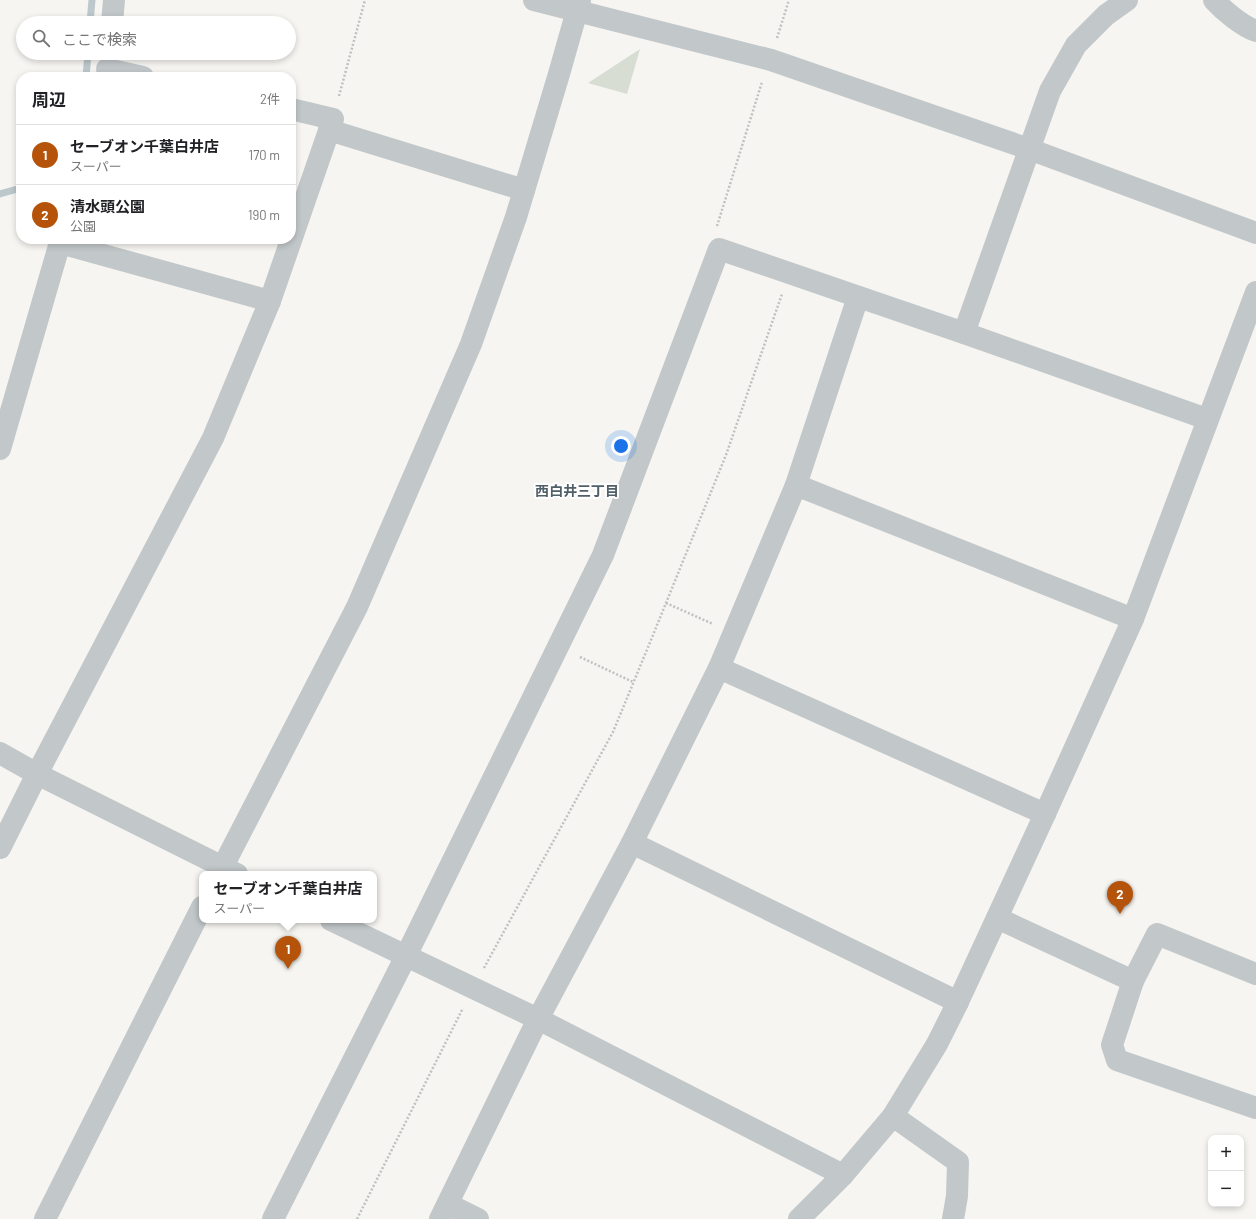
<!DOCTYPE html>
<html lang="ja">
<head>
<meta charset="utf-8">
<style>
  body { margin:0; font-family:Barlow,"Noto Sans JP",sans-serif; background:#f2f2f2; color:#202124 }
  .controls { position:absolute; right:12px; bottom:12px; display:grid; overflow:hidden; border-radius:8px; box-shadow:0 2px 6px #0003 }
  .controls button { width:36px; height:36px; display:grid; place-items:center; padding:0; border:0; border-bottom:1px solid #e0e0e0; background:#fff; color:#202124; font:20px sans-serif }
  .you { position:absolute; left:621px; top:446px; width:14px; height:14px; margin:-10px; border:3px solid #fff; border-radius:50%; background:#1a73e8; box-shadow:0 0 0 6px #1a73e833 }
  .badge { display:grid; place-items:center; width:26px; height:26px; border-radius:50%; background:#b45309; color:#fff; font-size:13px; font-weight:700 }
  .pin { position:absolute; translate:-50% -33px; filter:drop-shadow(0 1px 2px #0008) }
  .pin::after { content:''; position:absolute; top:21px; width:14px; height:12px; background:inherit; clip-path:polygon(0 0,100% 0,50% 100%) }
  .popup { position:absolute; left:199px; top:871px; width:178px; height:52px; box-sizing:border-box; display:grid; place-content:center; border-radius:8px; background:#fff; filter:drop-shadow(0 1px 3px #0005); font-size:13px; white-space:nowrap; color:#757577 }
  .popup b { font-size:15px; color:#202124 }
  .popup::after { content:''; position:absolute; left:50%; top:100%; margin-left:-8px; border:8px solid transparent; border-top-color:#fff }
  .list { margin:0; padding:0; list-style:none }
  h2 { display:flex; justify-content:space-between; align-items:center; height:52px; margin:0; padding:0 16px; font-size:17px }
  h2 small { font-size:13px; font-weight:400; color:#757577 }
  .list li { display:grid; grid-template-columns:26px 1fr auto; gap:12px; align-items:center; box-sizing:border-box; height:60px; padding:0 16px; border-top:1px solid #e0e0e0 }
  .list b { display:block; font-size:15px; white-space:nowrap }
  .list p { margin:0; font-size:13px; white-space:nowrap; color:#757577 }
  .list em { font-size:13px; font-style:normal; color:#757577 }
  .icon { flex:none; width:22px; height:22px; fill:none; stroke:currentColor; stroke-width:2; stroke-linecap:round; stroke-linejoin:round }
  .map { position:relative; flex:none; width:1256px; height:1219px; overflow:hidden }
  .search { position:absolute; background:#fff; box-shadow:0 2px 6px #0003; left:16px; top:16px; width:280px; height:44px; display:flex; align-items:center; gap:10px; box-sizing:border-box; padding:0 14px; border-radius:22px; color:#757577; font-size:15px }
  .panel { position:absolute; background:#fff; box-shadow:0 2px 6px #0003; left:16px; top:72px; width:280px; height:172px; border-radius:16px }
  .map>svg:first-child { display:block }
</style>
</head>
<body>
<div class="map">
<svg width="1256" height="1219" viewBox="0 0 1256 1219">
  <rect width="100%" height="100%" fill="#f6f5f1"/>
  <path fill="#d7ddd2" d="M640,49l-13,45 -39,-11z"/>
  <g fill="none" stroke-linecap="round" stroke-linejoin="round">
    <g stroke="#bcc8cc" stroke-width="7">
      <path d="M90,23l2,-23"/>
      <path d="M86,77l2,-24"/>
      <path d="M0,194l21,-6"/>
    </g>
    <g stroke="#bec0c2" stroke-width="2.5" stroke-dasharray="2 2" stroke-linecap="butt">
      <path d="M777,38l12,-38"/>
      <path d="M339,96l26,-96"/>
      <path d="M717,226l45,-144"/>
      <path d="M666,603l47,21"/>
      <path d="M580,657l53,25"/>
      <path d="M484,968l129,-236 38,-92 75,-185 56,-161"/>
      <path d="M357,1219l106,-211"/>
    </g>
    <g stroke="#c2c7c9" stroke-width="22">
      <path d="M534,0l237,60 258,89 227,84"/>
      <path d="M1214,0c10,11 28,26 42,31"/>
      <path d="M112,23l2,-23"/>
      <path d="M107,69l36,8"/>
      <path d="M329,130l195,60"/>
      <path d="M60,243l210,58"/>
      <path d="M964,333l86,-242 26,-46 30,-30 21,-15"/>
      <path d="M0,449l61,-210"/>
      <path d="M796,485l337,134"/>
      <path d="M719,668l326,146"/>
      <path d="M0,753l37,21 200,100"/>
      <path d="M632,843l326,159"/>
      <path d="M0,848l37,-74 176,-336 57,-137 63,-182 -42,-10"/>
      <path d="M219,874l138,-267 114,-263 45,-127 43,-143 21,-74"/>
      <path d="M997,918l136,63 -21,64 5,15 139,48"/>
      <path d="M331,920l207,99 305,156"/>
      <path d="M1133,981l24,-47 99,40"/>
      <path d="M893,1116l65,46 -1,34 -4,23"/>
      <path d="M448,1204l30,15"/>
      <path d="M45,1219l157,-312"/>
      <path d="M273,1219l133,-263 197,-401 116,-306 245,84 243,86"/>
      <path d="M440,1219l98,-200 94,-176 87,-175 77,-183 62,-188"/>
      <path d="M799,1219l44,-44 50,-59 44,-72 21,-42 87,-188 88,-195 123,-327"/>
    </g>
  </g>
  <g text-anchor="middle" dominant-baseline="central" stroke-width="4" stroke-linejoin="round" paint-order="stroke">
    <g font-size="14" font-weight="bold" fill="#515f69" stroke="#fff">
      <text x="577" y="490">西白井三丁目</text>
    </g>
  </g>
</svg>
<div class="controls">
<button>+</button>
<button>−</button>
</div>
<div class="you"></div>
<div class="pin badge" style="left:288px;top:969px">1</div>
<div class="popup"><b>セーブオン千葉白井店</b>スーパー</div>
<div class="pin badge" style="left:1120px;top:914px">2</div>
<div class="search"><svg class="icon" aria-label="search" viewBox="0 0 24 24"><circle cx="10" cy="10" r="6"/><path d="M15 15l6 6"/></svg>ここで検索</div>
<section class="panel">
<h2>周辺<small>2件</small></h2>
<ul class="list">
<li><span class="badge">1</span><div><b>セーブオン千葉白井店</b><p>スーパー</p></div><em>170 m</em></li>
<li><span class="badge">2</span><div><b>清水頭公園</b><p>公園</p></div><em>190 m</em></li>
</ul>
</section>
</div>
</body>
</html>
